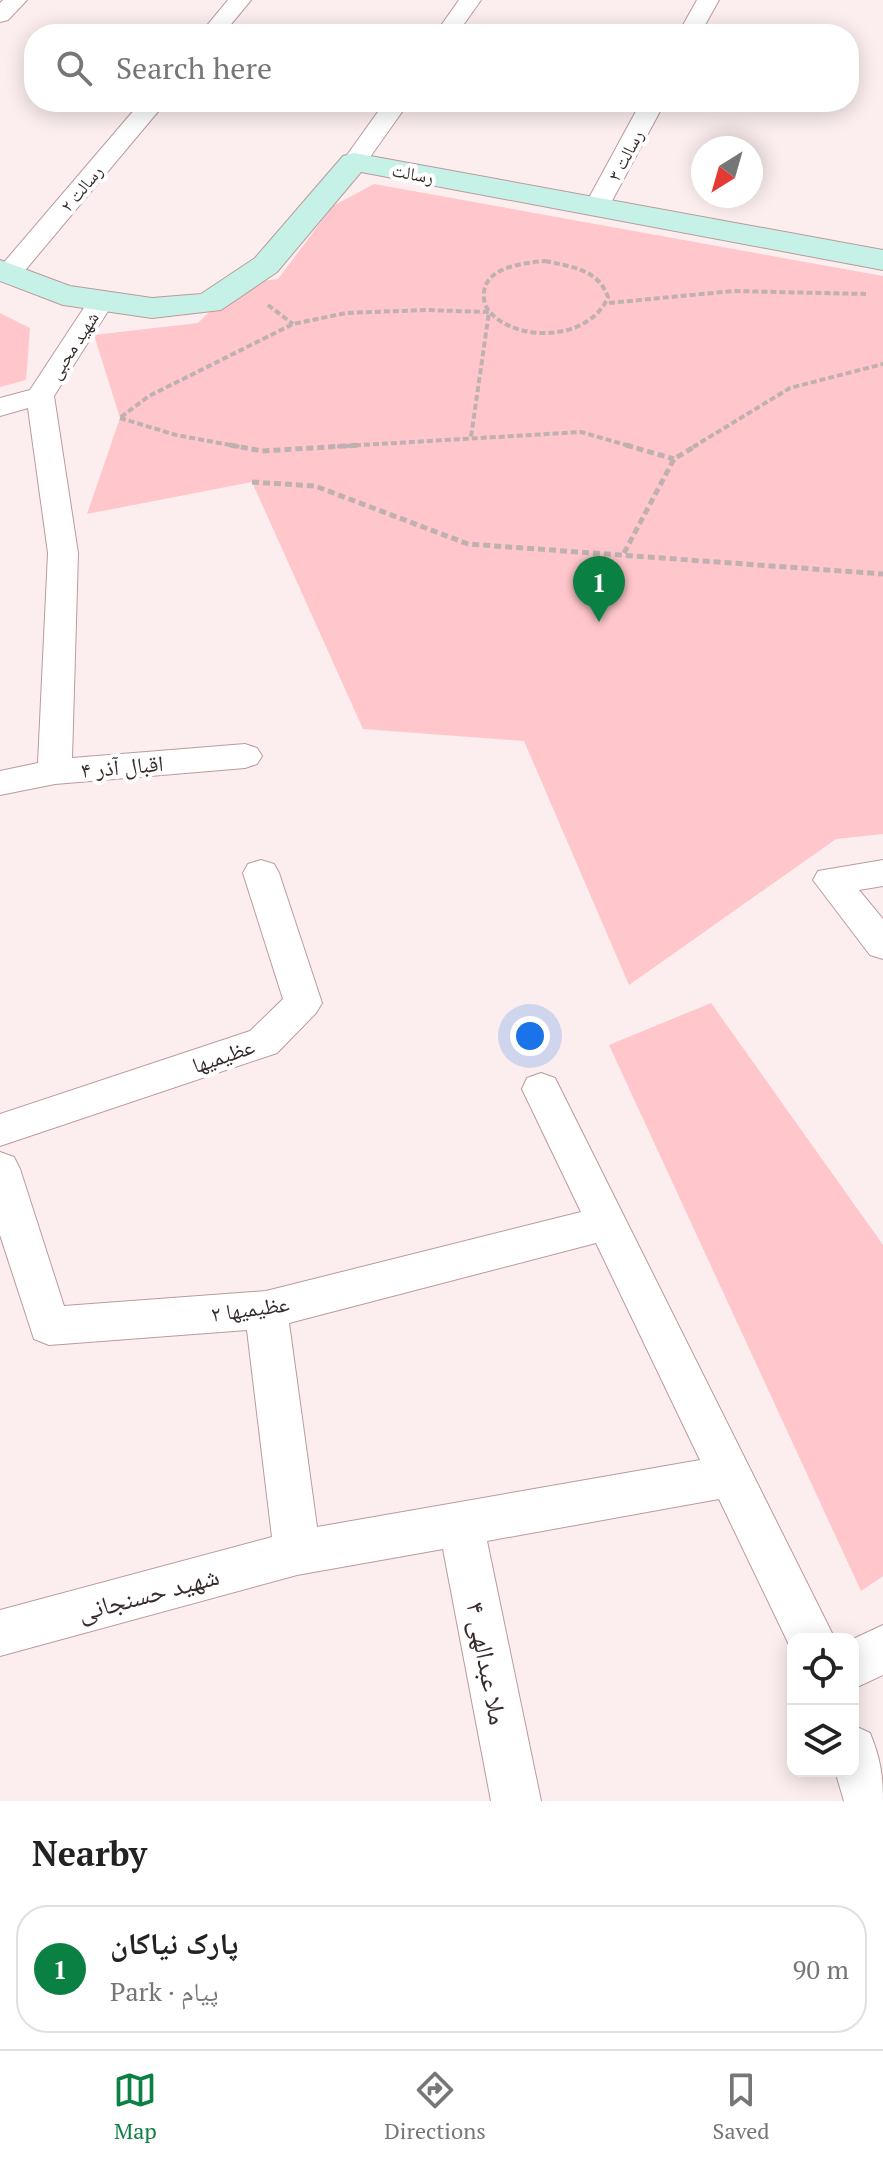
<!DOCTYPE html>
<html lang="en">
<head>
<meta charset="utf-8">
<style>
  body { margin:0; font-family:"PT Serif","Noto Naskh Arabic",serif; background:#f6f6f6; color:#222 }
  .controls { position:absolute; right:24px; bottom:24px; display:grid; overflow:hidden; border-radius:16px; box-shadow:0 4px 20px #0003 }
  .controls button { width:72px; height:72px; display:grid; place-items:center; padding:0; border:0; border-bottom:2px solid #e0e0e0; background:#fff; color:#222; font:40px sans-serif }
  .compass { position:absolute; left:691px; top:136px; width:72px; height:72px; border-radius:50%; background:#fff; box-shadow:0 4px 20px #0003; rotate:217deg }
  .you { position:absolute; left:530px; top:1036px; width:28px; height:28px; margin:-20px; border:6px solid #fff; border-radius:50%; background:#1a73e8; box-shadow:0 0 0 12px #1a73e833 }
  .badge { display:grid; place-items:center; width:52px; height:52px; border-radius:50%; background:#0b8043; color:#fff; font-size:26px; font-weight:700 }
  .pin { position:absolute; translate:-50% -66px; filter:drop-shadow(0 2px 4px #0008) }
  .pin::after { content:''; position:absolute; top:42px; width:28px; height:24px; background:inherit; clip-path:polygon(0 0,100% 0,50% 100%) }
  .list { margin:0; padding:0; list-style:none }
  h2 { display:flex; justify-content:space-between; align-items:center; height:104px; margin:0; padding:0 32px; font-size:34px }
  h2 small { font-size:26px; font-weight:400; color:#767676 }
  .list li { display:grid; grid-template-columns:52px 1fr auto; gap:24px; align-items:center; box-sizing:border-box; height:128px; margin:0 16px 16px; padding:0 16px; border:2px solid #e0e0e0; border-radius:32px }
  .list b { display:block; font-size:30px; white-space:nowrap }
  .list p { margin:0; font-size:26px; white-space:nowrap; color:#767676 }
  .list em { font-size:26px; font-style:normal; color:#767676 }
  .icon { flex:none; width:44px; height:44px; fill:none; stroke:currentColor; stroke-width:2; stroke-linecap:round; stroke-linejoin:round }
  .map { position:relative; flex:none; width:883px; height:1801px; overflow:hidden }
  .search { position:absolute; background:#fff; box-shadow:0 4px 20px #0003; left:24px; right:24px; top:24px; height:88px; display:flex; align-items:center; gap:20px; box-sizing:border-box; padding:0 28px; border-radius:32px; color:#767676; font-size:30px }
  .sheet { height:248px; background:#fff }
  nav { display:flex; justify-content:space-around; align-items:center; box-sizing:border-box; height:112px; border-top:2px solid #e0e0e0; background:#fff; font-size:22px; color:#767676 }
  nav a { display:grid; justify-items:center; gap:4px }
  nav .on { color:#0b8043 }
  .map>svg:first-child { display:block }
</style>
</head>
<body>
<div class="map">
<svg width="883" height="1801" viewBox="0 0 883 1801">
  <rect width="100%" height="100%" fill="#fceeef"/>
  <g fill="#ffc6cb">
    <path d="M374,184l509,92v558l-47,5 -207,146 -105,-244 -161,-12 -111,-247 -165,32 33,-96 -26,-83 104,-12 40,-39 40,-5 55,-73z"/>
    <path d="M0,313l30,15 -4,52 -26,7z"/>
    <path d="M711,1003l172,242v331l-22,15 -252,-546z"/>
  </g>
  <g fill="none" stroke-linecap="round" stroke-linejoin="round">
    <defs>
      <g id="street">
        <path d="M3,0h24l-19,20 -8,2v-19z"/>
        <path d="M228,0h23l-28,34h-23z"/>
        <path d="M459,0h22l-24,34h-22z"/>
        <path d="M697,0h22l-19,34h-22z"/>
        <path d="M141,102h25l-149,178h-17v-13z"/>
        <path d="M385,102h24l-46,65h-18l-3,-5z"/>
        <path d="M641,102h24l-59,110h-18l-4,-5z"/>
        <path d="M102,292l9,2 4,6 -61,96 24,157 -6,205 173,-14 12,4 5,8 -5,8 -12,4 -190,16 -55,11v-24l38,-8 10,-210 -20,-145 -28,8v-18l30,-8 63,-96z"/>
        <path d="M261,860l13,4 5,9 43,130 -6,10 -39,40 -277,93v-32l250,-83 33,-32 -40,-126 5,-9z"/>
        <path d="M883,860v26l-24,4 24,29v40l-13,-4 -57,-75 5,-9z"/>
        <path d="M541,1073l14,5 280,561h-42v14l-74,-154 -232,42 54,260h-50l-48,-252 -146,26 -297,81v-46l272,-73 -25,-207 -198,15 -15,-6 -34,-104v-83l14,5 6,12 44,137 202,-15 315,-79 -59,-123 5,-11zM596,1243l104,217 -383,67 -28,-204z"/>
        <path d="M883,1625v50l-30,14v-50z"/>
        <path d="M853,1725l17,8c10,24 13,42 13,68h-39l-9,-30h18z"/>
      </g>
      <path id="secondary" d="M354,153l529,97v20l-522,-98 -84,100 -56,38 -69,8 -89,-13 -63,-24v-21l70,26 82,12 49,-4 54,-36 88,-102z"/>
    </defs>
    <use href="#street" stroke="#bb9a9d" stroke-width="2"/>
    <use href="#secondary" stroke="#bb9a9d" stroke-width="2"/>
    <g stroke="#bfb1b2" stroke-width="4" stroke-dasharray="6 3" stroke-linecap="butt">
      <path d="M545,261c27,6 53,8 63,36 -16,39 -78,47 -112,21 -6,-5 -12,-12 -12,-20 -3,-31 39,-35 61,-37z"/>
      <path d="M609,303l124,-12 133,3"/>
      <path d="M268,305l25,19"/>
      <path d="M121,417l28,-21 144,-72 53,-11 79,-3 64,2 -18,125"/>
      <path d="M120,418l56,17 65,12"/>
      <path d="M328,447l253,-15 52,15"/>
      <path d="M693,447l97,-59 93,-24"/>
    </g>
    <g stroke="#bfb1b2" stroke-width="5" stroke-dasharray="7 4" stroke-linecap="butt">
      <path d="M230,445l32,6 99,-6"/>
      <path d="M626,445l48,14"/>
      <path d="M252,482l63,4 153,58 415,30"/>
      <path d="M624,553l50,-94 23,-14"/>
    </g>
    <use href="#street" fill="#fff" fill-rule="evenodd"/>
    <use href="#secondary" fill="#c5f1e6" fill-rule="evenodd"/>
  </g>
  <g text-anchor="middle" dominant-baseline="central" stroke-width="8" stroke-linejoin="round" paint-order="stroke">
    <g font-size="18" fill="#382b2c" stroke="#fff">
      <text transform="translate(625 155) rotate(-62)">رسالت ۳</text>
      <text transform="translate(413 173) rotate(11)">رسالت</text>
      <text transform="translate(81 188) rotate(-50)">رسالت ۲</text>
      <text transform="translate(73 345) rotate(-57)">شهید محبی</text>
    </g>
    <g font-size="22" fill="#382b2c" stroke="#fff">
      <text transform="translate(122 766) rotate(-5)">اقبال آذر ۴</text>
      <text transform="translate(223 1055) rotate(-19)">عظیمیها</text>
      <text transform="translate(250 1308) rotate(-8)">عظیمیها ۲</text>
    </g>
    <g font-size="26" fill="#382b2c" stroke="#fff">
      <text transform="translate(148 1593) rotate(-15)">شهید حسنجانی</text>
      <text transform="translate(488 1663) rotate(79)">ملا عبدالهی ۴</text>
    </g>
  </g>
</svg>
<div class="controls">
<button><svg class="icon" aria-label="locate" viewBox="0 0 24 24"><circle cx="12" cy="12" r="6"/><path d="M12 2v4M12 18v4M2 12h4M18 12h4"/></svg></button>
<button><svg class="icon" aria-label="layers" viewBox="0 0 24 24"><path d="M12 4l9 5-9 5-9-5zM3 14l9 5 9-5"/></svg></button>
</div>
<svg class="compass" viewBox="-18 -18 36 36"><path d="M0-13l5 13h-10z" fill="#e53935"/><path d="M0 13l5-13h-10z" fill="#767676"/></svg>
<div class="you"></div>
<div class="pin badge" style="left:599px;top:622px">1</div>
<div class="search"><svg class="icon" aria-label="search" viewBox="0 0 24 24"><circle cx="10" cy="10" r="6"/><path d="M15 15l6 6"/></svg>Search here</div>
</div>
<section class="sheet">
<h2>Nearby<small></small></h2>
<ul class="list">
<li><span class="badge">1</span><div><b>پارک نیاکان</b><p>Park · پیام</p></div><em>90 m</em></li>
</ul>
</section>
<nav>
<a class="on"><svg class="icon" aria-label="map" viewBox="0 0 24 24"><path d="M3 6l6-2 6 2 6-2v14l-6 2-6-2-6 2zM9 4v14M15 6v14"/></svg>Map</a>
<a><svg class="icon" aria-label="directions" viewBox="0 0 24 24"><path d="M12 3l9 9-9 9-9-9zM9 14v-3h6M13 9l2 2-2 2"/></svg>Directions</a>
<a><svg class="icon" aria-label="saved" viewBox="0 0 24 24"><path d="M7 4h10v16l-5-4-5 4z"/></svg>Saved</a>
</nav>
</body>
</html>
